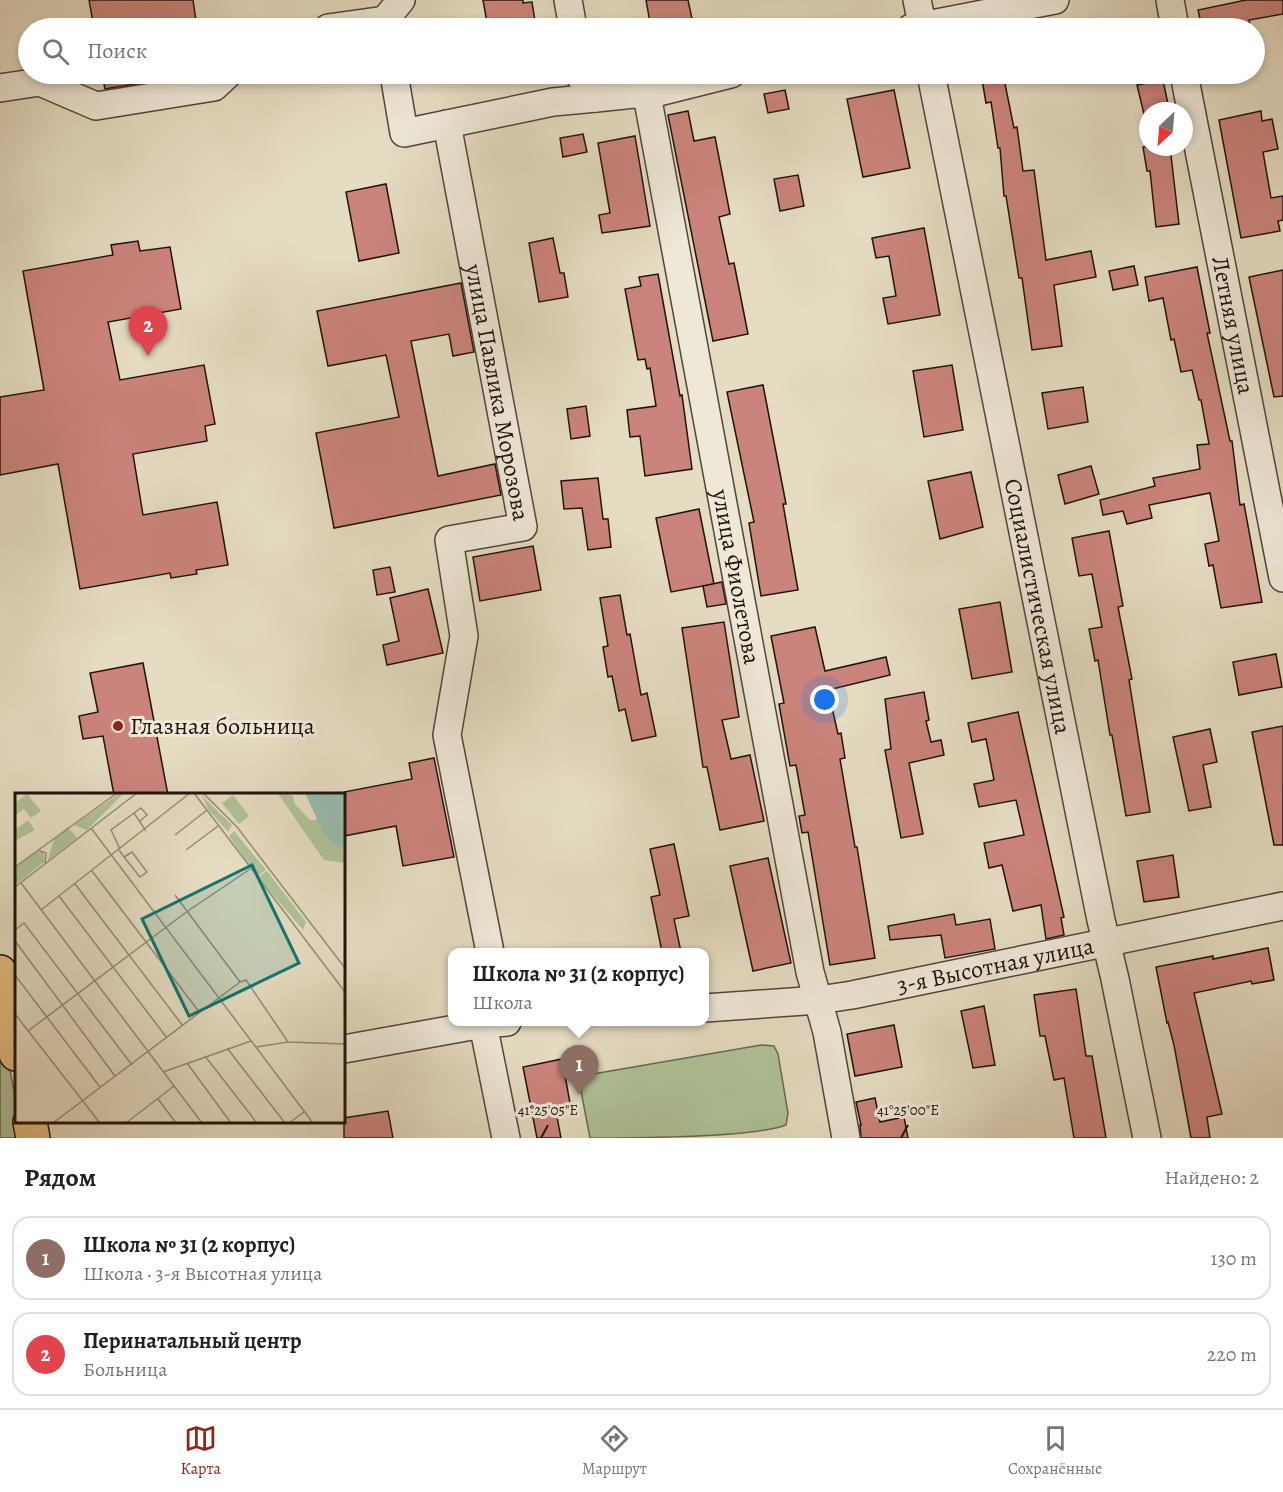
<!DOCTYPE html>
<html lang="ru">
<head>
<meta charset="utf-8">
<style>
  body { margin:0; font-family:Alegreya,serif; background:#f6f6f6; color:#202124 }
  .compass { position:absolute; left:1139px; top:102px; width:54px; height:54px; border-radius:50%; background:#fff; box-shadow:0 3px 9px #0003; rotate:206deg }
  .you { position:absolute; left:825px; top:700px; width:21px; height:21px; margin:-15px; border:4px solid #fff; border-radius:50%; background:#1a73e8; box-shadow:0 0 0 9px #1a73e833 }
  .badge { display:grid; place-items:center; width:39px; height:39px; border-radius:50%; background:#8f2418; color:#fff; font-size:20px; font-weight:700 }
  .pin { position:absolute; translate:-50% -50px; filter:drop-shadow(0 2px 3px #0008) }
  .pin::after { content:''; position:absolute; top:32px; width:21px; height:18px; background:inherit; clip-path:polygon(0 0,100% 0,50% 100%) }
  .popup { position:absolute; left:448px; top:948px; width:261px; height:78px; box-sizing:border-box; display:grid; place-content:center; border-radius:12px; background:#fff; filter:drop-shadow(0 2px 4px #0005); font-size:20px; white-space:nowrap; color:#757577 }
  .popup b { font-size:22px; color:#202124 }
  .popup::after { content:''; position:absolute; left:50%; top:100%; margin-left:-12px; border:12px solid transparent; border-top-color:#fff }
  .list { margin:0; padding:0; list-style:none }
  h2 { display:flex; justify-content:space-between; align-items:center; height:78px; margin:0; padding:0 24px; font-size:26px }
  h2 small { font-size:20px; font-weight:400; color:#757577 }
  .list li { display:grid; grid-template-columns:39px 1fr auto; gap:18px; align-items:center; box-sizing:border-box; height:84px; margin:0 12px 12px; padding:0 12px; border:2px solid #e0e0e0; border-radius:18px }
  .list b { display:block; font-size:22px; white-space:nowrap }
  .list p { margin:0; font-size:20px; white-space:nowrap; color:#757577 }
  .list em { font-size:20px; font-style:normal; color:#757577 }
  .icon { flex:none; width:33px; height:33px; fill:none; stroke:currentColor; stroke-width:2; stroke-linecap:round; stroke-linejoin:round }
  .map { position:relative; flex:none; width:1283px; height:1138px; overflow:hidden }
  .search { position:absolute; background:#fff; box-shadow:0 3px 9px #0003; left:18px; right:18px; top:18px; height:66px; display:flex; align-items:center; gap:15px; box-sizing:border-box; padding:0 21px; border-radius:33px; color:#757577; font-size:22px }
  .sheet { height:270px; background:#fff }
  nav { display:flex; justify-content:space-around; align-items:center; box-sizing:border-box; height:84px; border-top:2px solid #e0e0e0; background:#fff; font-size:16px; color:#757577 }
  nav a { display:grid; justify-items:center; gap:3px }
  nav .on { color:#8f2418 }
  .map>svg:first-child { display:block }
</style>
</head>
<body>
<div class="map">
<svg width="1283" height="1138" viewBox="0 0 1283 1138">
  <rect width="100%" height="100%" fill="#e5dcc2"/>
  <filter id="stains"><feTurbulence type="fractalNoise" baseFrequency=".00333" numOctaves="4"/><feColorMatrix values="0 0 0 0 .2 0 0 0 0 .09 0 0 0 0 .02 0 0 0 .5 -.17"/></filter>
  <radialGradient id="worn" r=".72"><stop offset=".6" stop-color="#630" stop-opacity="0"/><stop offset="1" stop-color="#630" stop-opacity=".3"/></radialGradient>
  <g fill="#afc298" stroke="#666a53" stroke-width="1.5">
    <path d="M0,1021l16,79v22l8,16h-24z"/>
    <path d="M761,1045l13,1 4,8 10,59 -2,12c-34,13 -152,13 -196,13l-9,-47 3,-11 9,-6z"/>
  </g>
  <g fill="#cb847c" stroke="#1e130e" stroke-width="1.5">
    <path d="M89,0h104l4,28h-103z"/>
    <path d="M483,0h40v3l9,-1 4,26h-48z"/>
    <path d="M646,0h42l6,28h-43z"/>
    <path d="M1246,0h37v14l-34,6 1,5 -15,3h-33l-4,-18z"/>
    <path d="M102,74h80l1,2 -78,13z"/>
    <path d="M981,74h22l11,54 3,-1 6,44 11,-1 12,90 45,-9 5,26 -42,8 8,61 -30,4 -10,-72h-3l-13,-82h-2l-4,-48h-2l-7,-46 -5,1z"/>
    <path d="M1163,80l6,29 -21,2v3h-4l-7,-29z"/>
    <path d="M785,90l4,19 -21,4 -4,-19z"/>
    <path d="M894,90l16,78 -47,9 -16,-78z"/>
    <path d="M688,111l6,30 21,-4 15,77 -11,3 10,47 5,-1 14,71 -35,7 -45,-226z"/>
    <path d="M1261,111l1,10 10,-2 6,30 -15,3 8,46 12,-2v24l-5,1 2,10 -39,7 -22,-118z"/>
    <path d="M583,134l4,18 -24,5 -3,-19z"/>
    <path d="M635,136l15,90 -48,7 -3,-18 11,-2 -12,-70z"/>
    <path d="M1143,147h27l9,77 -23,3 -6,-56h-3z"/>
    <path d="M798,175l6,31 -24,5 -6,-32z"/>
    <path d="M386,184l13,69 -40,8 -13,-69z"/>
    <path d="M924,228l16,87 -52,9 -5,-26 13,-2 -7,-40 -13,2 -4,-20z"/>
    <path d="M553,238l7,35h4l4,24 -29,5 -10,-59z"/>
    <path d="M138,241l2,10 30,-4 11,62 -73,13 12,58 84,-15 11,59 -10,2 2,15 -74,13 10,61 74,-13 11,63 -32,5 1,4 -26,4 -1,-5 -90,16 -22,-125 -58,11v-78l44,-7 -21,-119 90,-16 -2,-10z"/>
    <path d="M1134,266l4,19 -25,5 -4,-19z"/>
    <path d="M1197,267l13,66h-3l23,108h2l8,64 4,-1 18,98 -41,6 -8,-43 -4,1 -4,-22 14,-3 -9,-48 -61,12 3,13 -25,6 -4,-13 -20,4 -3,-15 55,-14 -2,-8 47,-9 -3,-24 12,-1 -8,-44h-2l-7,-30 -11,2 -7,-33 -3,1 -8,-42 -14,3 -4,-24z"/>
    <path d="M1283,270v126l-9,1 -25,-120z"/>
    <path d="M658,274l22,122 2,-1 10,74 -47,7 -5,-40 -10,1 -3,-27 29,-4 -6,-38 -3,1 -2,-10 -7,1 -13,-71 16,-3 -2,-9z"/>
    <path d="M461,283l13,69 -21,4 -4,-22 -38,7 27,135 57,-12 6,31 -167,33 -18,-95 83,-16 -13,-62 -58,11 -11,-55z"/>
    <path d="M952,365l11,65 -39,7 -11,-66z"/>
    <path d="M763,385l23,119h-3l15,86 -37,6 -12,-73 5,-1 -27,-130z"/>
    <path d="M1083,387l5,35 -40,7 -6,-36z"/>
    <path d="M586,406l4,30 -19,3 -4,-30z"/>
    <path d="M1091,466l8,28 -34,10 -7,-29z"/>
    <path d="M971,472l12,55 -43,12 -12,-58z"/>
    <path d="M598,478l5,41h5l3,28 -23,3 -6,-42 -18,1 -3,-28z"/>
    <path d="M699,509l15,75 -43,8 -15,-74z"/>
    <path d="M1109,531l14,75 -5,1 14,72 -3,1 21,132 -24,4 -14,-81h-2l-12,-75 -3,1 -6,-32 13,-2 -10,-53 -13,2 -7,-38z"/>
    <path d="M533,546l8,44 -61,11 -7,-44z"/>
    <path d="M390,567l5,25 -18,3 -4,-25z"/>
    <path d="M722,582l4,22 -19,3 -4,-21z"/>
    <path d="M428,589l15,64 -56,12 -4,-20 16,-4 -9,-43z"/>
    <path d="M620,595l7,40 3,-1 11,61 6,-2 9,43 -24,5 -7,-32 -6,2 -7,-35 -4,1 -5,-30 5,-1 -8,-48z"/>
    <path d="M1000,602l12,70 -40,7 -13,-70z"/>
    <path d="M724,622l15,95 -17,3 9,39 19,-4 14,66 -44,9 -13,-63h-4l-21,-139z"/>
    <path d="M815,627l10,44 61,-14 4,18 -62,15 10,44 3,-1 4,25 -5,1 15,88h2l18,111 -45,7 -22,-133 -6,1 -3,-17 6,-1 -9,-50 -6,1 -11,-62 5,-1 -13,-67z"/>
    <path d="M1276,654l6,33 -43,8 -6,-33z"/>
    <path d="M143,663l25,132h-54l-11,-59 -20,3 -4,-23 19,-4 -8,-39z"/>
    <path d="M924,692l5,28 -3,1 5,21 10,-2 3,15 -35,8 14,71 -22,4 -16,-88 6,-1 -6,-50z"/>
    <path d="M1018,712l46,205 -3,1 3,17 -18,4 -5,-34 -28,6 -11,-46 -13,3 -5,-25 40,-8 -8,-35 -37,7 -5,-23 20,-4 -8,-41 -14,3 -4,-19z"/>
    <path d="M1283,726v119h-9l-22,-113z"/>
    <path d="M1210,729l7,33 -14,3 8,42 -22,4 -16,-74z"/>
    <path d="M434,758l20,99 -51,9 -7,-40 -52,10v-44l68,-13 -3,-16z"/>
    <path d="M674,844l15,72 -15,3 7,33h-19l-11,-55 9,-2 -10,-46z"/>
    <path d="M1173,855l6,42 -35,5 -7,-41z"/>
    <path d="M768,858l23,105 -38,8 -23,-105z"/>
    <path d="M954,914l2,11 34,-6 5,30 -50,9 -4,-23 -51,5 -2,-14z"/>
    <path d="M1268,948l6,32 -22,4 -1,-3 -57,12 28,121 -15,3 3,21h-19l-17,-93 -6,-23 -1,1 -11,-56 57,-11v3z"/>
    <path d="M1076,989l10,67h6l14,82h-32l-10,-60 -10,2 -9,-44h-5l-6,-41z"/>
    <path d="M984,1006l11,59 -22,3 -12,-57z"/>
    <path d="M894,1025l8,42 -47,9 -8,-42z"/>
    <path d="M562,1059l8,44 -15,3 6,32h-24l-14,-71z"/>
    <path d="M875,1098l5,24 24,-5 4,21h-47l-1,-13h1l-5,-23z"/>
    <path d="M388,1111l5,27h-49v-20z"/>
  </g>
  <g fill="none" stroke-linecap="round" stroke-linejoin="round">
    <defs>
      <g id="minor">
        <path d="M568,0l5,28"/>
        <path d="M917,0l6,28"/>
        <path d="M1170,0l5,28"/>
        <path d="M385,20l16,-20"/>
        <path d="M328,28l57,-8 2,8"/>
        <path d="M911,28l144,-28"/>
        <path d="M394,74l10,59 149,-31 43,-4"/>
        <path d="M580,74l1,4 15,20 38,-4 13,1 84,-21"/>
        <path id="s1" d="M931,74l170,846 14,59 32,159"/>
        <path id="s2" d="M1184,74l99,504"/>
        <path d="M0,88l40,-6 56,24 118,-19 14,-13"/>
        <path id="s3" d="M647,95l163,877 17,60 19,106"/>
        <path id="s4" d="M447,124l76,403 -74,13 15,96 -17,99 43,217"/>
        <path id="s5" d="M705,1008l114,-8 33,-5 431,-89"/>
        <path d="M483,1024l23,114"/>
        <path d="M344,1049l139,-25 24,-2"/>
      </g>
      <g id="major">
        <path d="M0,972l16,82"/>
        <path d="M30,1122l3,16"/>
      </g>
    </defs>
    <use href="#minor" stroke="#50453b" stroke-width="30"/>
    <use href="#major" stroke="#1e130e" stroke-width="36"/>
    <use href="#minor" stroke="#eee8d7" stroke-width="27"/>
    <use href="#major" stroke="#e2be81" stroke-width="33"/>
  </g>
  <path fill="none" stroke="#1e130e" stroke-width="2" d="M541,1138l7,-13M901,1138l7,-13"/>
  <circle fill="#8f2418" stroke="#eee8d7" stroke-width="2" cx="118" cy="726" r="6"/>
  <g text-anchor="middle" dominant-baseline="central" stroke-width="6" stroke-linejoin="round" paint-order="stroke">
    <g font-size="24" fill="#1e130e" stroke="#eee8d7">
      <text stroke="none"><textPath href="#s2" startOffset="256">Летняя улица</textPath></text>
      <text stroke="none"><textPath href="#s4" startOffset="273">улица Павлика Морозова</textPath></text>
      <text stroke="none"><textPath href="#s3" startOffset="490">улица Фиолетова</textPath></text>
      <text stroke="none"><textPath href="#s1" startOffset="543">Социалистическая улица</textPath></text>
      <text stroke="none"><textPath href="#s5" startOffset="294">3-я Высотная улица</textPath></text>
    </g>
    <g font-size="24" fill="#1e130e" stroke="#eee8d7" text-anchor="start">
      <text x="130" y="726">Глазная больница</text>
    </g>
  </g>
  <g transform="translate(15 793)">
    <rect width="330" height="330" fill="#e5dcc2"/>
    <path d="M105,0h4l-37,37 -13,-5zM270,0l8,3 1,7 16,17h6l2,-5 15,29 12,5v14l-21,-3 -46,-66zM12,1l14,17 -10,7 -7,-9 -9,7v-13zM218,2l16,21 -10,8 -17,-21zM187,3l30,29 -4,7 -20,-23zM13,27l7,10 -20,11v-15l2,2zM53,34l9,11 -29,22 6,-21zM219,38l32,39 -9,6 -28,-40zM20,59h9v10l-29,23v-17zM252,78l39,51 -3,8 -45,-53z" fill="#afc298"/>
    <path d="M290,0h40v56l-12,-5 -10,-12z" fill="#97bcad"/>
    <path fill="none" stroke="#958c7a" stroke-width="1.5" d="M179,0l151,199M188,0l34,34 108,141M119,20l7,-5 6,7 -7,6M76,35l222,295M160,42l32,-25M105,56l-9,-19 23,-17 12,18M23,57l8,3 -1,10M104,57l5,7 16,20 7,-5 -15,-20 -8,5M171,57l32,-24M0,74l102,-74M77,78l108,142M6,90l181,240M60,91l108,142M0,94l122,-94M160,102l65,87M44,103l108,142M26,117l149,-117M0,137l9,-7 108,142M0,148l100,135M0,182l85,112M225,189l6,-2 42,62M0,221l85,109M13,238l157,-118 65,-44M241,254l32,-5 57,2M212,255l58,75M190,263l52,67M172,270l44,60M148,279l88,-31M143,306l18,24M38,330l187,-141M111,330l48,-37M274,330l15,-11"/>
    <path fill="#0f766e" fill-opacity="0.15" stroke="#0f766e" stroke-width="3" d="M237,72l47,98 -110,53 -47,-97z"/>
    <rect width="330" height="330" fill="none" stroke="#1e130e" stroke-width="3"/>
  </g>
  <g font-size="15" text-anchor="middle" fill="#1e130e" stroke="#eee8d7" stroke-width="6" stroke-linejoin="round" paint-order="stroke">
    <text x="548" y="1115">41°25'05"E</text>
    <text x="908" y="1115">41°25'00"E</text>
  </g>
  <rect width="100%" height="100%" filter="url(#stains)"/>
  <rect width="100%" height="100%" fill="url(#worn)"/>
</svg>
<svg class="compass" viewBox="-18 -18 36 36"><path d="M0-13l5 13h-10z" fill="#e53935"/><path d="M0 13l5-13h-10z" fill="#757577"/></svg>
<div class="you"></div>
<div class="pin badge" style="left:579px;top:1095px;background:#8d6e63">1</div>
<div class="popup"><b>Школа № 31 (2 корпус)</b>Школа</div>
<div class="pin badge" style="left:148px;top:356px;background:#e0444e">2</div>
<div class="search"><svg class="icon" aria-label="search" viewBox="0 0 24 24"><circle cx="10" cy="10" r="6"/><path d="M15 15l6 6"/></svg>Поиск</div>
</div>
<section class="sheet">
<h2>Рядом<small>Найдено: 2</small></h2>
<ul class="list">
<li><span class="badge" style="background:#8d6e63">1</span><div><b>Школа № 31 (2 корпус)</b><p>Школа · 3-я Высотная улица</p></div><em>130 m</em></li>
<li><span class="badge" style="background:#e0444e">2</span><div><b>Перинатальный центр</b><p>Больница</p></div><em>220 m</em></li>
</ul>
</section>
<nav>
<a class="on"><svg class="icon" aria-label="map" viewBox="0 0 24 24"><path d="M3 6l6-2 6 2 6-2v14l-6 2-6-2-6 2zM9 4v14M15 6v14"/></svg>Карта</a>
<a><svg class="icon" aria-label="directions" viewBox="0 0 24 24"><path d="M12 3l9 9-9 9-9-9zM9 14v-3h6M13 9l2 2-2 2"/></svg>Маршрут</a>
<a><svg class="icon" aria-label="saved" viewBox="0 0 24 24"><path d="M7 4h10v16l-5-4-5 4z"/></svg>Сохранённые</a>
</nav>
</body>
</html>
